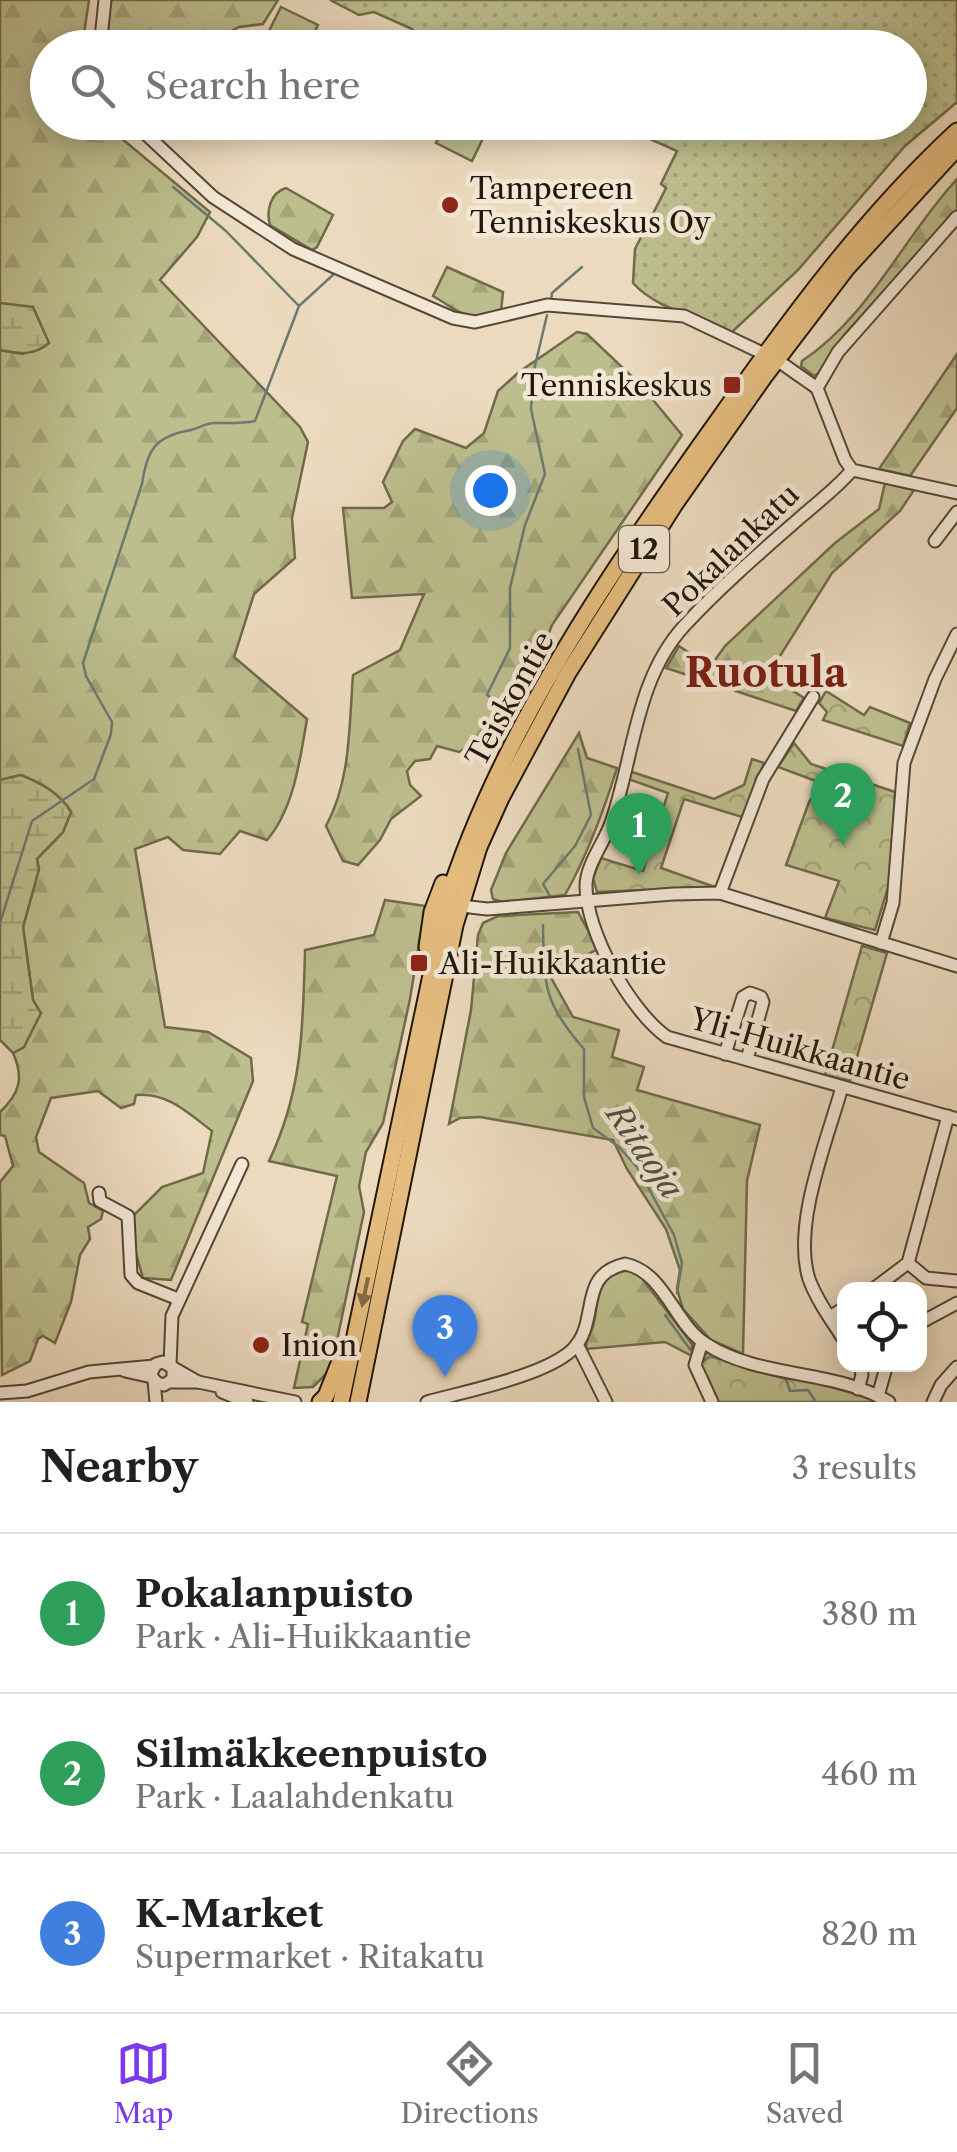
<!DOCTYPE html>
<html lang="en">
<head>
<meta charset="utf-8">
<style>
  body { margin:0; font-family:"Libre Caslon Text",serif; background:#f6f6f6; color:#202124 }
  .controls { position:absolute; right:30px; bottom:30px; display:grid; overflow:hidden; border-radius:20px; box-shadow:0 5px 25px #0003 }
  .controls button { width:90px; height:90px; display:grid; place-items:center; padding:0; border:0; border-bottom:2px solid #e0e0e0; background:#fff; color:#202124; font:50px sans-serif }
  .you { position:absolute; left:490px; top:490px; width:35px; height:35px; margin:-25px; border:8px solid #fff; border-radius:50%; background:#1a73e8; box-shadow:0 0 0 15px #1a73e833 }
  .badge { display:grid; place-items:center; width:65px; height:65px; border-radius:50%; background:#7c3aed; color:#fff; font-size:32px; font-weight:700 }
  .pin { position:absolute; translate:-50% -82px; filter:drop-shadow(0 2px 5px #0008) }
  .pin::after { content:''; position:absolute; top:52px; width:35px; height:30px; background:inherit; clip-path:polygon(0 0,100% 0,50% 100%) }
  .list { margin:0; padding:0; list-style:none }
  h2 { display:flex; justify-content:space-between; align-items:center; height:130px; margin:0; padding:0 40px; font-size:42px }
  h2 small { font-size:32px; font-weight:400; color:#757577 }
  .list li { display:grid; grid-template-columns:65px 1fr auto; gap:30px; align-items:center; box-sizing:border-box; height:160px; padding:0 40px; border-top:2px solid #e0e0e0 }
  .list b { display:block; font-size:38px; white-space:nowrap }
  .list p { margin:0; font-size:32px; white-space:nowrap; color:#757577 }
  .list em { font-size:32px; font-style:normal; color:#757577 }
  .icon { flex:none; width:55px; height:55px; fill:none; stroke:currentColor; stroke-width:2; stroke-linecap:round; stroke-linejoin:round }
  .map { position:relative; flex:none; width:957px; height:1402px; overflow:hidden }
  .search { position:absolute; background:#fff; box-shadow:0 5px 25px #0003; left:30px; right:30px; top:30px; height:110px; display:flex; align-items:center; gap:25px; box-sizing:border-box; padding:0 35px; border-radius:55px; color:#757577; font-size:38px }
  .sheet { height:610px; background:#fff }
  nav { display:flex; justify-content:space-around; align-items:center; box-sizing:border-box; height:140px; border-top:2px solid #e0e0e0; background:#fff; font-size:28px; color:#757577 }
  nav a { display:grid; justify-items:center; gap:5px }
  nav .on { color:#7c3aed }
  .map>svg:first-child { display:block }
</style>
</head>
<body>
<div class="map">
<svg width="957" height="1402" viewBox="0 0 957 1402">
  <defs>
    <pattern id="grass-dots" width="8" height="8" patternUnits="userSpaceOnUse" patternTransform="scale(2.5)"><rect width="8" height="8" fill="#bdbe8e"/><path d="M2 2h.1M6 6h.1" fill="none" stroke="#a2a379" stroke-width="1.8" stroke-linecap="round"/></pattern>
    <pattern id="forest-firs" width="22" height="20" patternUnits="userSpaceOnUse" patternTransform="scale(2.5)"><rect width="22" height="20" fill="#bdbe8e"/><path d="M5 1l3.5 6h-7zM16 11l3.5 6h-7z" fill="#a2a379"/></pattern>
    <pattern id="wetland-marsh" width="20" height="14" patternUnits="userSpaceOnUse" patternTransform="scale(2.5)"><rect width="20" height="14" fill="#bdbe8e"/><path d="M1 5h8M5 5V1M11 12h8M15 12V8" fill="none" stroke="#a2a379"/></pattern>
    <pattern id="park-crowns" width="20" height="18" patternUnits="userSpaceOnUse" patternTransform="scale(2.5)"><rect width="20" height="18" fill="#bdbe8e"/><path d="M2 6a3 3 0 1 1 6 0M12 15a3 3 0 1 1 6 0" fill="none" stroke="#a2a379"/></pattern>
  </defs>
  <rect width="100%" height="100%" fill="#ecdabe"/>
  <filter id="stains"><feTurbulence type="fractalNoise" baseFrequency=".002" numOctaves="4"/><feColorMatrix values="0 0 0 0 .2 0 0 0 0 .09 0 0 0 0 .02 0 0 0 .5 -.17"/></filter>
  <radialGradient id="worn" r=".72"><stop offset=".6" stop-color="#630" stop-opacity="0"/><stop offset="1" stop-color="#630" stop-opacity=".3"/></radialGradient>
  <path fill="url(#grass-dots)" stroke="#706a4b" stroke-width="2.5" d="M330,0h627v102l-52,44 -107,124 -66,62c-33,-16 -75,-22 -99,-49l2,-34 31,-61 -5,-4 16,-33 -56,-25 2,-3 287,-1v-74l-483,-1 -15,-18 -38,-17 -15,3z"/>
  <g fill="url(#forest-firs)" stroke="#706a4b" stroke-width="2.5">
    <path d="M0,0h89l-7,47 -34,1v74l55,1 107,89 -13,25 -37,43 140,147 8,15 -16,76 3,40 -41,36 -20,63 73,62c-7,40 -13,90 -40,121l-27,-9 -20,23 -37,-4 -15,-13 -33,12 30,178 43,5 43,26 2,23 -82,199 -28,-2 -8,-28 -4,-32 31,-31 41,-14 9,-42c-24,-18 -45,-39 -76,-36l-2,9 -13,4 -23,-17 -47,7 -15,39 3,15 45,31 5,20 14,8 -2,8 -13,8 2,12 -10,16 -9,47 -16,41 -12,-7 -5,3 -8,22 -28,14 -2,-193 13,-16 -8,-30 -5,-1v-23c20,-19 24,-34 13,-59l11,-6 9,-47 -10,-73 16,-58 -2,-10 26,-27 8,-20 -50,-37 -21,5v-430l23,4 -9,-49 -14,-2z"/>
    <path d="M108,0h170l-15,24 -24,3 -29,16 -2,4 -105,1z"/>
    <path d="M957,179v32l-113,124 -25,38 -5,3 -13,-10 1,-5c67,-44 102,-125 155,-182z"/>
    <path d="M286,188l47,27 -16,32 -5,3 -42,-25c-4,-14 0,-32 16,-37z"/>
    <path d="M447,267l56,25 -2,19c-38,11 -37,3 -68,-15z"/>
    <path d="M577,332l10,2 53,50 42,51 -130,190c-16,47 -48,102 -93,127l-22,-6 -7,13 -15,2 -8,10 3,14 11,11 -30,23 -11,21 -22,25 -15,-4 -17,-35c25,-46 23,-100 27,-151l47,-25 24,-56 -72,4 -9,-90h41l8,-6 -9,-20 20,-41 12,-12 51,19 18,-15 14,-42 21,-19z"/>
    <path d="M957,354v54l-47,68 -31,-7z"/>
    <path d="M885,483l29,7 -14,21 -68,62 -64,102 36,23 -8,13 -130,-43 13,-22 31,21 15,-21 110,-103 44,-34z"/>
    <path d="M579,733l8,25 30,10c-14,45 -29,86 -52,127l-62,7 -10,-3 -2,-9 15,-37z"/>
    <path d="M385,900l40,6 -15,93 -27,124 -17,29 -7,34 5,26 -33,157 -18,18 -19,1 14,-64 -6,-2 35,-146 -68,-15c34,-71 34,-135 36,-211l69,-15z"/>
    <path d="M578,912l20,37 -49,25 24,43 46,13 -7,27 32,10 -7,23 123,35 -13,56 -4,173 -32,-14 -28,-31 -6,-20 3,-19 -14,-41 -39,-60 -14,-29 -133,-23 -20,1 -11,6 22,-114 7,-75 5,-12 15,-7z"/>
    <path d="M623,1271h11l7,6 51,67v12l-27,-14 -79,7c0,-10 4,-14 7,-23 6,-23 2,-48 30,-55z"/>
  </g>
  <g fill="url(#wetland-marsh)" stroke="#706a4b" stroke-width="2.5">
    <path d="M0,303l33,4 16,36c-15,13 -30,11 -49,7z"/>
    <path d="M21,775c20,8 39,18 50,37l-8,20 -26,27 2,10 -16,58 10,73 8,13 -17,34 -11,6 -13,-13v-260z"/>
  </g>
  <g fill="url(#park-crowns)" stroke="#706a4b" stroke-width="2.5">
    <path d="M826,691l38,24 6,-8 40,16 -7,23 -80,-26 4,-8 -8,-9z"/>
    <path d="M794,743l17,21 84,28 -5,89 -15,49 -50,-12 14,-37 -53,-16 23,-63 12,-19 -43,-16z"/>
    <path d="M752,759l12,4 -22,54 -58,-18 -23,69 54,19 -118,5 -4,-14 8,-20 42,13 25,-78 -40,-14 1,-8 85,28 30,-14z"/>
    <path d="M862,946l25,7 -37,128 -25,-6z"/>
    <path d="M710,1352l156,45 11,5h-161l-17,-38 3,-8z"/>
  </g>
  <g fill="#bdbe8e" stroke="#706a4b" stroke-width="2.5">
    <path d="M281,7l37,18 -11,22h-46z"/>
    <path d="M486,122l4,2 -18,37 -36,-18 10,-20z"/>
  </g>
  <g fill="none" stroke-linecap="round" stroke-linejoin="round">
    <g stroke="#6a7971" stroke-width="2.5">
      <path d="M173,187l53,44 72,74"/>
      <path d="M551,301l1,-8 30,-26"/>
      <path d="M505,727l-5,-24 -13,-8 23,-47v-60l15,-63 20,-51 -14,-65 3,-39 13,-55"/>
      <path d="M550,896l-7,-12 32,-38 16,-31 -13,-66"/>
      <path d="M0,923l32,-102 62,-42 17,-45 1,-12 -26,-46 -3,-13 59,-179c5,-34 13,-48 49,-54 8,-2 15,-7 23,-7 15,0 26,1 41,-2l44,-115 35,-32"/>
      <path d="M543,925c1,59 0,78 41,124v48l9,31 26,19 18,20 37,68 8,28 -5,30"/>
      <path d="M665,1315l27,37"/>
      <path d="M702,1362l8,-6 76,23 4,12 18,-1 8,12"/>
    </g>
    <defs>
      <g id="minor">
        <path d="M100,48l5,-48"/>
        <path d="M133,122l80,75 80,52 160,69 22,4 72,-17 137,11 93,44 40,28 28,72 7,10 105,23"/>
        <path d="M817,388l21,-36 119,-135"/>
        <path d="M852,470c-14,17 -33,31 -50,46 -40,35 -81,70 -117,109 -50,54 -51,132 -74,198 -7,20 -25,42 -25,63 0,46 44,125 81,151l290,82"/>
        <path d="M935,541l22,-29"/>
        <path d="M720,893l43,-114 50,-82"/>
        <path d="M453,905l34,4 186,-15 47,-1 237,73"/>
        <path d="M881,943l12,-40 11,-140 31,-84 22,-45"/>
        <path d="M725,1054l18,-57 7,-4 11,4 2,5 -16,57"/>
        <path d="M842,1087c-15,54 -50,138 -33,192 8,22 23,42 35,61"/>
        <path d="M99,1193l1,8 28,15 3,59 7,8 40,16"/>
        <path d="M908,1263l18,15 31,3"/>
        <path d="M872,1290l36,-27 40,-147"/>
        <path d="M830,1317l14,-9"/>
        <path d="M920,1323l37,-20"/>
        <path d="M702,1342l-7,23 17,37"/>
        <path d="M577,1344l29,58"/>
        <path d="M170,1365l2,-49 70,-152"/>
        <path d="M125,1371l27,6 5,6 7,2 9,-6v-11"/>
        <path d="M151,1373l5,-9 7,-2 35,20"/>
        <path d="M154,1381l2,21"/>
        <path d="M171,1382h27l97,20"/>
        <path d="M858,1389l4,-14 -2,-11"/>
        <path d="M222,1392l25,10"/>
        <path d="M0,1393l27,-2 62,-19 65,-6"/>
        <path d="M878,1396l9,-32"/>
        <path d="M427,1402c39,-11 117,-26 145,-52 29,-28 4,-75 53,-86 40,8 49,60 81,80 54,35 128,25 183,58"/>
        <path d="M933,1402l8,-17 16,-18"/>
      </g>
      <g id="highway">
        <path d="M427,947l5,-35 11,-29"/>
        <path d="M320,1402l6,-6 20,-50"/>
        <path d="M341,1402l105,-498c53,-170 167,-337 270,-481 73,-103 148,-206 241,-292"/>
        <path d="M358,1402l97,-477 24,-78 22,-49 67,-125 107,-169 89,-127 83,-109 110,-120"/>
      </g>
    </defs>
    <use href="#minor" stroke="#544836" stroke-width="15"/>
    <use href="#highway" stroke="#221708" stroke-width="19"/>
    <use href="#minor" stroke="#f3e7d5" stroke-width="11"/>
    <use href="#highway" stroke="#e6bd7f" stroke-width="15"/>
  </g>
  <defs><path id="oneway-solid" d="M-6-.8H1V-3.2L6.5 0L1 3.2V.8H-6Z" transform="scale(2.5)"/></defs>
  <use fill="#846a44" href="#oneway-solid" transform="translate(365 1292) rotate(102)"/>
  <g fill="#8f2418" stroke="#f3e7d5" stroke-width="4">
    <circle cx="450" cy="205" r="10"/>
    <rect x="722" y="375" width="20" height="20" rx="5"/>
    <rect x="409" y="953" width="20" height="20" rx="5"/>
    <circle cx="261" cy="1345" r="10"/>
  </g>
  <g text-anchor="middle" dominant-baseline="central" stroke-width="9" stroke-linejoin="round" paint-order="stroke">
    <rect fill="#f3e7d5" stroke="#615546" stroke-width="2.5" x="619" y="526" width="50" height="46" rx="8"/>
    <g font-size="28" font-weight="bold" fill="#221708">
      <text x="644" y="549">12</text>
    </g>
    <g font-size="30" fill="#221708" stroke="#f3e7d5" text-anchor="start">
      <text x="470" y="188">Tampereen<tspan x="470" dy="34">Tenniskeskus Oy</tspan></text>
      <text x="712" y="385" text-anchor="end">Tenniskeskus</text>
      <text x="439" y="963">Ali-Huikkaantie</text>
      <text x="281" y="1345">Inion</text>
    </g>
    <g font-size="30" fill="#221708" stroke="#f3e7d5">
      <text transform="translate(731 550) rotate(-44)">Pokalankatu</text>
      <text transform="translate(510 699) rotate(-61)">Teiskontie</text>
      <text transform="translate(800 1049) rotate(16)">Yli-Huikkaantie</text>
    </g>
    <g font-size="32" font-style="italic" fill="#4c5045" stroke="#f3e7d5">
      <text transform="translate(645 1151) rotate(55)">Ritaoja</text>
    </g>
    <g font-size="40" font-weight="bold" fill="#7a1f14" stroke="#f3e7d5">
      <text x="766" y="672">Ruotula</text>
    </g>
  </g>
  <rect width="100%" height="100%" filter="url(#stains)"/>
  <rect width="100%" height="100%" fill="url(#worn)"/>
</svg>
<div class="controls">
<button><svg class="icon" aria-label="locate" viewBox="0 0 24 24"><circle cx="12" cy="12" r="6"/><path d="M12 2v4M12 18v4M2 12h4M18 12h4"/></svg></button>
</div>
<div class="you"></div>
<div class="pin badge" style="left:639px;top:875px;background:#2e9e5b">1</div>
<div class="pin badge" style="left:843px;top:845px;background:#2e9e5b">2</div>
<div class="pin badge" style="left:445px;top:1377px;background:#3f7fe0">3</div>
<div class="search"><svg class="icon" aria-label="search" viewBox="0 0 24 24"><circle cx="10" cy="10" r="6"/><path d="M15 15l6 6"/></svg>Search here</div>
</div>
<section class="sheet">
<h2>Nearby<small>3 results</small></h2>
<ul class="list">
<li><span class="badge" style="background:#2e9e5b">1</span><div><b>Pokalanpuisto</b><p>Park · Ali-Huikkaantie</p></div><em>380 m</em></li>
<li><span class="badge" style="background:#2e9e5b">2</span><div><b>Silmäkkeenpuisto</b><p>Park · Laalahdenkatu</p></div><em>460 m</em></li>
<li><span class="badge" style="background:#3f7fe0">3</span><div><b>K-Market</b><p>Supermarket · Ritakatu</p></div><em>820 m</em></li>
</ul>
</section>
<nav>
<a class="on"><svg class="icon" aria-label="map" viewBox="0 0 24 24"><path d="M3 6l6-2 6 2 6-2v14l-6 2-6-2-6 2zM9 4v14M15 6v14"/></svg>Map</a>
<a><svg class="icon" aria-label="directions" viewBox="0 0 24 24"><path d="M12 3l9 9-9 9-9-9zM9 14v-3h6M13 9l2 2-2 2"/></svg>Directions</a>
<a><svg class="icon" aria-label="saved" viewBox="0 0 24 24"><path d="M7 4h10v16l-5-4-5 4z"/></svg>Saved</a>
</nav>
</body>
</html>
